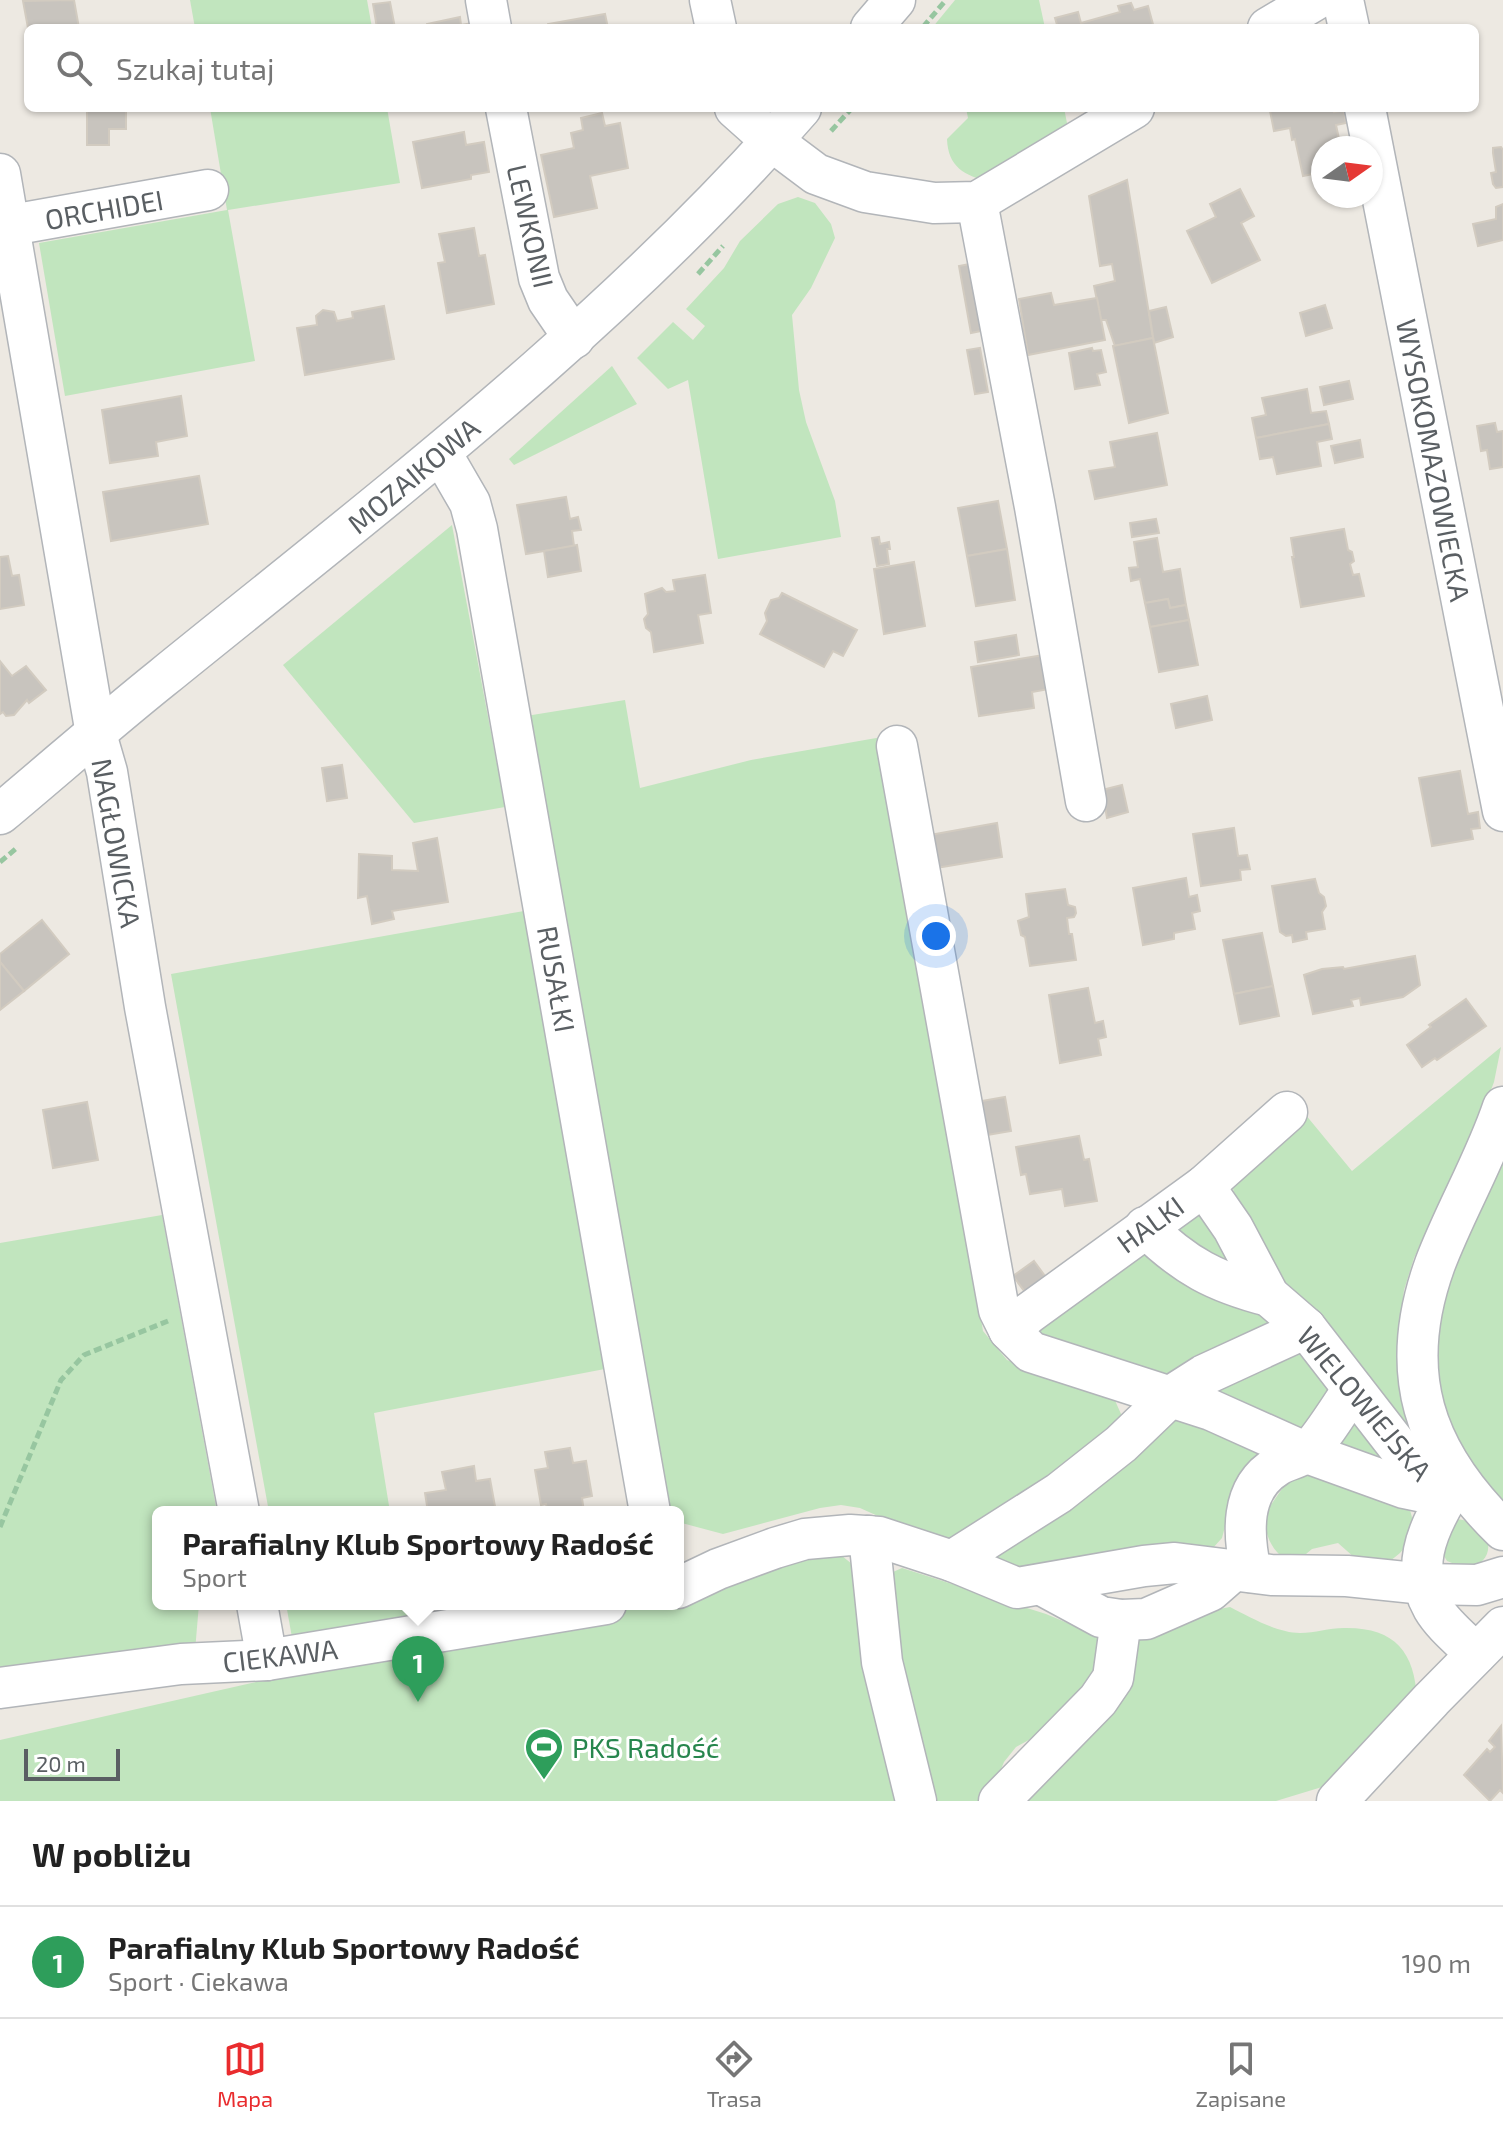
<!DOCTYPE html>
<html lang="pl">
<head>
<meta charset="utf-8">
<style>
  body { margin:0; font-family:"Exo 2",sans-serif; background:#f6f6f6; color:#222 }
  .compass { position:absolute; left:1311px; top:136px; width:72px; height:72px; border-radius:50%; background:#fff; box-shadow:0 2px 6px #0004; rotate:76deg }
  .scale { position:absolute; left:24px; bottom:20px; width:96px; box-sizing:border-box; padding-left:8px; border:4px solid #5a5f63; border-top:0; font-size:22px; line-height:28px; white-space:nowrap; color:#5a5f63; -webkit-text-stroke:6px #fff; paint-order:stroke }
  .you { position:absolute; left:936px; top:936px; width:28px; height:28px; margin:-20px; border:6px solid #fff; border-radius:50%; background:#1a73e8; box-shadow:0 0 0 12px #1a73e833 }
  .badge { display:grid; place-items:center; width:52px; height:52px; border-radius:50%; background:#e92c2e; color:#fff; font-size:26px; font-weight:700 }
  .pin { position:absolute; translate:-50% -66px; filter:drop-shadow(0 2px 4px #0008) }
  .pin::after { content:''; position:absolute; top:42px; width:28px; height:24px; background:inherit; clip-path:polygon(0 0,100% 0,50% 100%) }
  .popup { position:absolute; left:152px; top:1506px; width:532px; height:104px; box-sizing:border-box; display:grid; place-content:center; border-radius:12px; background:#fff; filter:drop-shadow(0 2px 6px #0005); font-size:26px; white-space:nowrap; color:#767676 }
  .popup b { font-size:30px; color:#222 }
  .popup::after { content:''; position:absolute; left:50%; top:100%; margin-left:-16px; border:16px solid transparent; border-top-color:#fff }
  .list { margin:0; padding:0; list-style:none }
  h2 { display:flex; justify-content:space-between; align-items:center; height:104px; margin:0; padding:0 32px; font-size:34px }
  h2 small { font-size:26px; font-weight:400; color:#767676 }
  .list li { display:grid; grid-template-columns:52px 1fr auto; gap:24px; align-items:center; box-sizing:border-box; height:112px; padding:0 32px; border-top:2px solid #e0e0e0 }
  .list b { display:block; font-size:30px; white-space:nowrap }
  .list p { margin:0; font-size:26px; white-space:nowrap; color:#767676 }
  .list em { font-size:26px; font-style:normal; color:#767676 }
  .icon { flex:none; width:44px; height:44px; fill:none; stroke:currentColor; stroke-width:2; stroke-linecap:round; stroke-linejoin:round }
  .map { position:relative; flex:none; width:1503px; height:1801px; overflow:hidden }
  .search { position:absolute; background:#fff; box-shadow:0 2px 6px #0004; left:24px; right:24px; top:24px; height:88px; display:flex; align-items:center; gap:20px; box-sizing:border-box; padding:0 28px; border-radius:12px; color:#767676; font-size:30px }
  .sheet { height:216px; background:#fff }
  nav { display:flex; justify-content:space-around; align-items:center; box-sizing:border-box; height:112px; border-top:2px solid #e0e0e0; background:#fff; font-size:22px; color:#767676 }
  nav a { display:grid; justify-items:center; gap:4px }
  nav .on { color:#e92c2e }
  .map>svg:first-child { display:block }
</style>
</head>
<body>
<div class="map">
<svg width="1503" height="1801" viewBox="0 0 1503 1801">
  <rect width="100%" height="100%" fill="#ede9e2"/>
  <g fill="#c1e5be">
    <path d="M190,0h177l5,28h-177z"/>
    <path d="M955,0h84l6,28h-113z"/>
    <path d="M210,108h177l13,75 -172,27 27,151 -190,35 -26,-153 188,-33z"/>
    <path d="M966,108h98l5,25 -80,49c-25,-7 -41,-15 -42,-43l21,-21z"/>
    <path d="M798,197l17,6 16,21 4,14 -24,50 -19,27 7,75 7,32 29,79 6,36 -123,22 -30,-179 -20,9 -31,-31 36,-36 20,18 12,-14 -19,-17 38,-41 16,-27 38,-37z"/>
    <path d="M612,366l25,38 -123,61 -5,-6z"/>
    <path d="M452,525l53,282 -91,16 -131,-158z"/>
    <path d="M625,700l15,88 111,-28 131,-23 101,594 24,29 106,36 12,27 -56,49 -124,74 -85,-38 -19,-3 -21,3 -97,26 -45,-12v-10h-9l-143,-796z"/>
    <path d="M524,911l86,457 -236,45 16,99h-121l-98,-538z"/>
    <path d="M1501,1047l-7,35 -11,29 -69,147 -10,32 -4,34 1,36 42,108 -165,-184 -42,-83 -6,-25 75,-62 47,57z"/>
    <path d="M1503,1140v364l-50,-50 -14,-39 -6,-108z"/>
    <path d="M1195,1207l59,76 -55,-22 -30,-43z"/>
    <path d="M162,1215l55,297h-59v92h41l-4,47 -195,20v-428z"/>
    <path d="M1138,1245l151,80 119,149 -343,-119 -37,-28z"/>
    <path d="M1175,1415l105,37 -52,63 -6,23 -10,11 -185,26 -45,-21z"/>
    <path d="M1301,1472l107,33c11,26 3,41 -18,56l-35,-3 -17,-15 -26,6 -18,15c-21,-9 -29,-27 -30,-49l22,-32z"/>
    <path d="M1457,1519c46,4 40,65 -10,42l-7,-12z"/>
    <path d="M827,1551l15,5 10,8 52,237h-904v-61l335,-76 322,-60h21v-4z"/>
    <path d="M902,1568l144,46 43,18 16,1 -13,45 -34,46 -42,23 -12,15 -11,26 -10,13h-59l-37,-211 6,-18z"/>
    <path d="M286,1604h120l3,17 -116,22z"/>
    <path d="M1230,1607c20,10 47,26 70,26 15,0 29,-5 44,-5 50,-1 71,23 73,72l-72,80 -69,21h-255l123,-167 49,-20z"/>
  </g>
  <g fill="#c8c4be" stroke="#d2cbc0" stroke-width="2">
    <path d="M74,0l5,28h-51l-5,-27z"/>
    <path d="M390,2l5,26h-18l-4,-24z"/>
    <path d="M1131,3l3,7 14,-4 6,22h-96l-3,-10 23,-6 3,11 39,-11 -2,-6z"/>
    <path d="M605,14l3,14h-60v-4z"/>
    <path d="M460,17l1,8 12,-2v5h-46v-4z"/>
    <path d="M87,108h49v3l-10,-1v19h-17v16h-22z"/>
    <path d="M1286,108h47l1,4 10,-2 2,13 -10,2 5,23h-18v24l-20,4 -8,-37 -3,1 -2,-12 -16,3 -4,-20z"/>
    <path d="M602,113l3,13 15,-3 8,45 -38,8 7,32 -43,9 -13,-62 33,-7 -3,-15 12,-3 -2,-12z"/>
    <path d="M464,132l2,13 18,-3 5,30 -18,3v4l-49,9 -9,-46z"/>
    <path d="M1501,147l2,3v37l-7,1 -3,-4 -2,-11 5,-1 -3,-19v-5z"/>
    <path d="M1127,180l26,158 -38,8 -9,-26h-5l-7,-34 21,-5 -3,-17 -12,2 -11,-70z"/>
    <path d="M1240,189l14,27 -13,7 19,37 -48,23 -25,-52 29,-14 -6,-13z"/>
    <path d="M1503,204v36l-25,6 -5,-22 23,-5v-12z"/>
    <path d="M474,228l5,28 6,-1 9,49 -47,9 -9,-50 7,-1 -6,-28z"/>
    <path d="M980,262l11,67 -20,4 -12,-67z"/>
    <path d="M1051,293l3,12 43,-7 8,42 -77,15 -9,-56z"/>
    <path d="M1325,305l7,23 -26,8 -6,-23z"/>
    <path d="M384,306l10,53 -89,16 -8,-47 20,-3 -1,-9 7,-6 11,2 3,9 16,-3 -1,-6z"/>
    <path d="M1166,307l7,30 -19,6 -5,-32z"/>
    <path d="M1153,338l15,75 -39,10 -16,-77z"/>
    <path d="M980,348l8,44 -13,2 -8,-44z"/>
    <path d="M1092,348l1,3 8,-1 5,22 -9,2 3,11 -25,4 -6,-36z"/>
    <path d="M1349,381l4,18 -29,6 -4,-18z"/>
    <path d="M1307,389l4,24 15,-2 3,13 -73,14 -4,-20 14,-3 -4,-17z"/>
    <path d="M181,396l6,40 -31,6 2,14 -48,7 -8,-53z"/>
    <path d="M1495,423l2,9 6,-1v36l-13,2 -3,-19 -6,1 -4,-25z"/>
    <path d="M1329,424l3,15 -15,3 4,24 -44,8 -4,-17 -13,2 -4,-21z"/>
    <path d="M1157,433l10,52 -72,14 -6,-28 26,-4 -5,-25z"/>
    <path d="M1360,440l3,17 -28,6 -4,-17z"/>
    <path d="M199,476l9,48 -97,17 -8,-49z"/>
    <path d="M566,497l4,22 8,-2 3,13 -9,1 2,15 -48,8 -9,-49z"/>
    <path d="M998,501l9,48 -40,7 -9,-48z"/>
    <path d="M1156,519l3,14 -27,4 -2,-14z"/>
    <path d="M1344,529l4,21 4,2 2,9 -4,3 3,11 6,-1 5,22 -63,11 -9,-50h2l-3,-19z"/>
    <path d="M879,537l1,7 9,-2 1,7h-3l2,15 -12,2 -5,-28z"/>
    <path d="M1157,538l6,34 17,-3 6,36 -16,3 -2,-9 -23,4 -5,-24 -9,2 -2,-13 9,-1 -4,-25z"/>
    <path d="M577,545l4,26 -33,6 -4,-26z"/>
    <path d="M1007,549l8,51 -39,6 -9,-50z"/>
    <path d="M8,556l4,20 7,-1 5,30 -24,4v-52z"/>
    <path d="M914,562l11,64 -41,8 -10,-65z"/>
    <path d="M705,575l6,38 -13,2 5,28 -49,9 -3,-20 -5,-4 -2,-9 4,-5 -3,-20 17,-6 4,4 9,-1 -2,-11z"/>
    <path d="M782,593l75,37 -14,26 -10,-5 -9,16 -64,-33 7,-13 -2,-8 6,-13 8,-2z"/>
    <path d="M1168,599l2,9 16,-3 3,15 -39,7 -5,-24z"/>
    <path d="M1189,620l9,45 -39,7 -9,-45z"/>
    <path d="M1016,635l3,20 -41,7 -3,-20z"/>
    <path d="M1044,655l5,34 -17,3 2,16 -55,8 -8,-49z"/>
    <path d="M0,661l12,15 14,-10 20,24 -17,13 -2,-3 -13,15 -8,1 -3,-4 -3,2z"/>
    <path d="M1207,696l5,24 -36,8 -5,-24z"/>
    <path d="M342,765l5,33 -20,3 -5,-33z"/>
    <path d="M1460,771l8,43 10,-2 2,16 -9,1 2,10 -41,7 -13,-68z"/>
    <path d="M1122,785l6,27 -21,6 -5,-28z"/>
    <path d="M997,823l5,34 -72,12 -6,-33z"/>
    <path d="M1234,828l4,28 9,-1 3,14 -10,1 1,10 -40,6 -8,-52z"/>
    <path d="M437,838l11,64 -56,9 2,8 -22,5 -5,-28 -9,2 1,-44 33,2v14l26,1 -5,-28z"/>
    <path d="M1186,878l3,19 8,-2 3,16 -8,2 3,16 -21,4v6l-31,6 -10,-57z"/>
    <path d="M1315,879l4,14 5,4 2,9 -4,6 3,17 -19,3 1,7 -14,3 -1,-7 -6,1 -6,-4 -8,-46z"/>
    <path d="M1065,889l3,16 7,2 1,6 -2,4 -7,1 2,16h3l4,26 -46,6 -5,-29 -4,-2 -3,-14 11,-4 -3,-23z"/>
    <path d="M42,920l27,34 -45,37 -24,-29v-8z"/>
    <path d="M1262,933l11,53 -39,8 -11,-54z"/>
    <path d="M1415,956l5,29 -17,12 -42,8 -1,-7 -9,2 2,6 -40,8 -9,-39 18,-6 21,-2 1,2z"/>
    <path d="M0,962l24,29 -24,19z"/>
    <path d="M1273,986l6,30 -39,8 -6,-30z"/>
    <path d="M1088,988l7,35 8,-2 3,16 -8,2 3,16 -41,8 -11,-68z"/>
    <path d="M1466,999l20,27 -49,34 -2,-2 -13,9 -15,-22 24,-18 -2,-2z"/>
    <path d="M1005,1097l6,34 -30,5 -5,-34z"/>
    <path d="M87,1102l11,58 -45,8 -10,-58z"/>
    <path d="M1079,1136l5,24 5,-1 8,42 -32,5 -3,-17 -32,5 -4,-20 -5,1 -5,-28z"/>
    <path d="M1034,1261l11,15 -20,16 -12,-16z"/>
    <path d="M570,1448l3,15 13,-2 6,35 -10,2 2,14h-36l-2,-8 -5,1 -6,-35 13,-2 -3,-16z"/>
    <path d="M474,1466l2,15 14,-2 6,33h-68l-3,-19 21,-3 -4,-18z"/>
    <path d="M1501,1726l2,67 -3,-3 -10,11 -26,-26 23,-26 3,3 5,-5 -6,-6z"/>
  </g>
  <g fill="none" stroke-linecap="round" stroke-linejoin="round">
    <defs>
      <g id="minor">
        <path d="M486,0l5,28"/>
        <path d="M710,0l6,28"/>
        <path d="M1343,0l6,28"/>
        <path d="M871,28l24,-28"/>
        <path d="M1268,28l47,-28"/>
        <path d="M506,108l33,170 9,22 26,38"/>
        <path d="M735,108l37,33 44,33 49,18 69,11 43,-1 157,-94"/>
        <path d="M1365,108l138,703"/>
        <path d="M0,174l96,560 11,38 38,235 94,505"/>
        <path d="M977,202l58,305 51,294"/>
        <path d="M0,227l208,-37"/>
        <path d="M441,453l29,50 7,26 173,983"/>
        <path d="M897,746l102,564 10,20 22,22 180,58 96,43 97,35 43,9c-21,35 -36,72 -14,111 10,17 29,32 43,46"/>
        <path d="M0,814c54,-45 107,-92 162,-136 222,-180 451,-354 639,-570"/>
        <path d="M1503,1107c-18,54 -48,104 -68,157 -39,108 -12,188 68,266"/>
        <path d="M1204,1186l29,42 36,68 37,32 114,147 25,21"/>
        <path d="M1145,1227c40,39 70,55 124,69"/>
        <path d="M1009,1330l20,-17 175,-127 83,-74"/>
        <path d="M869,1536l13,126 34,139"/>
        <path d="M952,1561l107,-68 62,-49 50,-48 33,-21 102,-47"/>
        <path d="M1251,1572c-8,-37 -12,-83 26,-106 8,-6 20,-7 28,-13 13,-8 38,-50 48,-64"/>
        <path d="M1042,1585l59,32 20,3 25,-1 64,-28 24,-21"/>
        <path d="M678,1588l40,-19 57,-21 30,-9 45,-4 29,2 73,24 65,27 127,-22 31,-3 96,12 76,1 77,8 53,1 26,-8"/>
        <path d="M257,1604l10,56"/>
        <path d="M0,1688l181,-24 86,-4 339,-56"/>
        <path d="M999,1801l99,-101 15,-22 8,-58"/>
        <path d="M1337,1801l95,-102 71,-72"/>
      </g>
    </defs>
    <use href="#minor" stroke="#b2b5b9" stroke-width="43"/>
    <g stroke="#97c6a0" stroke-width="5" stroke-dasharray="8 4" stroke-linecap="butt">
      <path d="M923,27l23,-27"/>
      <path d="M831,131l21,-23"/>
      <path d="M698,274l25,-28"/>
      <path d="M0,862l18,-15"/>
      <path d="M0,1527l61,-147 23,-25 84,-34"/>
    </g>
    <use href="#minor" stroke="#fff" stroke-width="40"/>
  </g>
  <defs>
    <symbol id="stadium-pin" viewBox="-11 -11 22 30"><path d="M0 17L-7.5 6A9.5 9.5 0 1 1 7.5 6Z" fill="#2e9e5b" stroke="#fff"/><path d="M0-5a6.5 5 0 1 0 0 10a6.5 5 0 1 0 0-10ZM-3.5-1.8h7v3.6h-7Z" fill="#fff"/></symbol>
  </defs>
  <g fill-rule="evenodd">
    <use href="#stadium-pin" x="522" y="1725" width="44" height="60"/>
  </g>
  <g text-anchor="middle" dominant-baseline="central" stroke-width="6" stroke-linejoin="round" paint-order="stroke">
    <g font-size="28" fill="#5a5f63" stroke="#fff">
      <text transform="translate(104 209) rotate(-10)">ORCHIDEI</text>
      <text transform="translate(531 226) rotate(77)">LEWKONII</text>
      <text transform="translate(1434 460) rotate(79)">WYSOKOMAZOWIECKA</text>
      <text transform="translate(413 475) rotate(-40)">MOZAIKOWA</text>
      <text transform="translate(117 843) rotate(80)">NAGŁOWICKA</text>
      <text transform="translate(557 979) rotate(80)">RUSAŁKI</text>
      <text transform="translate(1150 1224) rotate(-36)">HALKI</text>
      <text transform="translate(1365 1403) rotate(50)">WIELOWIEJSKA</text>
      <text transform="translate(280 1655) rotate(-7)">CIEKAWA</text>
    </g>
    <g font-size="28" fill="#27864d" stroke="#fff" text-anchor="start">
      <text x="572" y="1747">PKS Radość</text>
    </g>
  </g>
</svg>
<svg class="compass" viewBox="-18 -18 36 36"><path d="M0-13l5 13h-10z" fill="#e53935"/><path d="M0 13l5-13h-10z" fill="#767676"/></svg>
<div class="scale">20 m</div>
<div class="you"></div>
<div class="pin badge" style="left:418px;top:1702px;background:#2e9e5b">1</div>
<div class="popup"><b>Parafialny Klub Sportowy Radość</b>Sport</div>
<div class="search"><svg class="icon" aria-label="search" viewBox="0 0 24 24"><circle cx="10" cy="10" r="6"/><path d="M15 15l6 6"/></svg>Szukaj tutaj</div>
</div>
<section class="sheet">
<h2>W pobliżu<small></small></h2>
<ul class="list">
<li><span class="badge" style="background:#2e9e5b">1</span><div><b>Parafialny Klub Sportowy Radość</b><p>Sport · Ciekawa</p></div><em>190 m</em></li>
</ul>
</section>
<nav>
<a class="on"><svg class="icon" aria-label="map" viewBox="0 0 24 24"><path d="M3 6l6-2 6 2 6-2v14l-6 2-6-2-6 2zM9 4v14M15 6v14"/></svg>Mapa</a>
<a><svg class="icon" aria-label="directions" viewBox="0 0 24 24"><path d="M12 3l9 9-9 9-9-9zM9 14v-3h6M13 9l2 2-2 2"/></svg>Trasa</a>
<a><svg class="icon" aria-label="saved" viewBox="0 0 24 24"><path d="M7 4h10v16l-5-4-5 4z"/></svg>Zapisane</a>
</nav>
</body>
</html>
